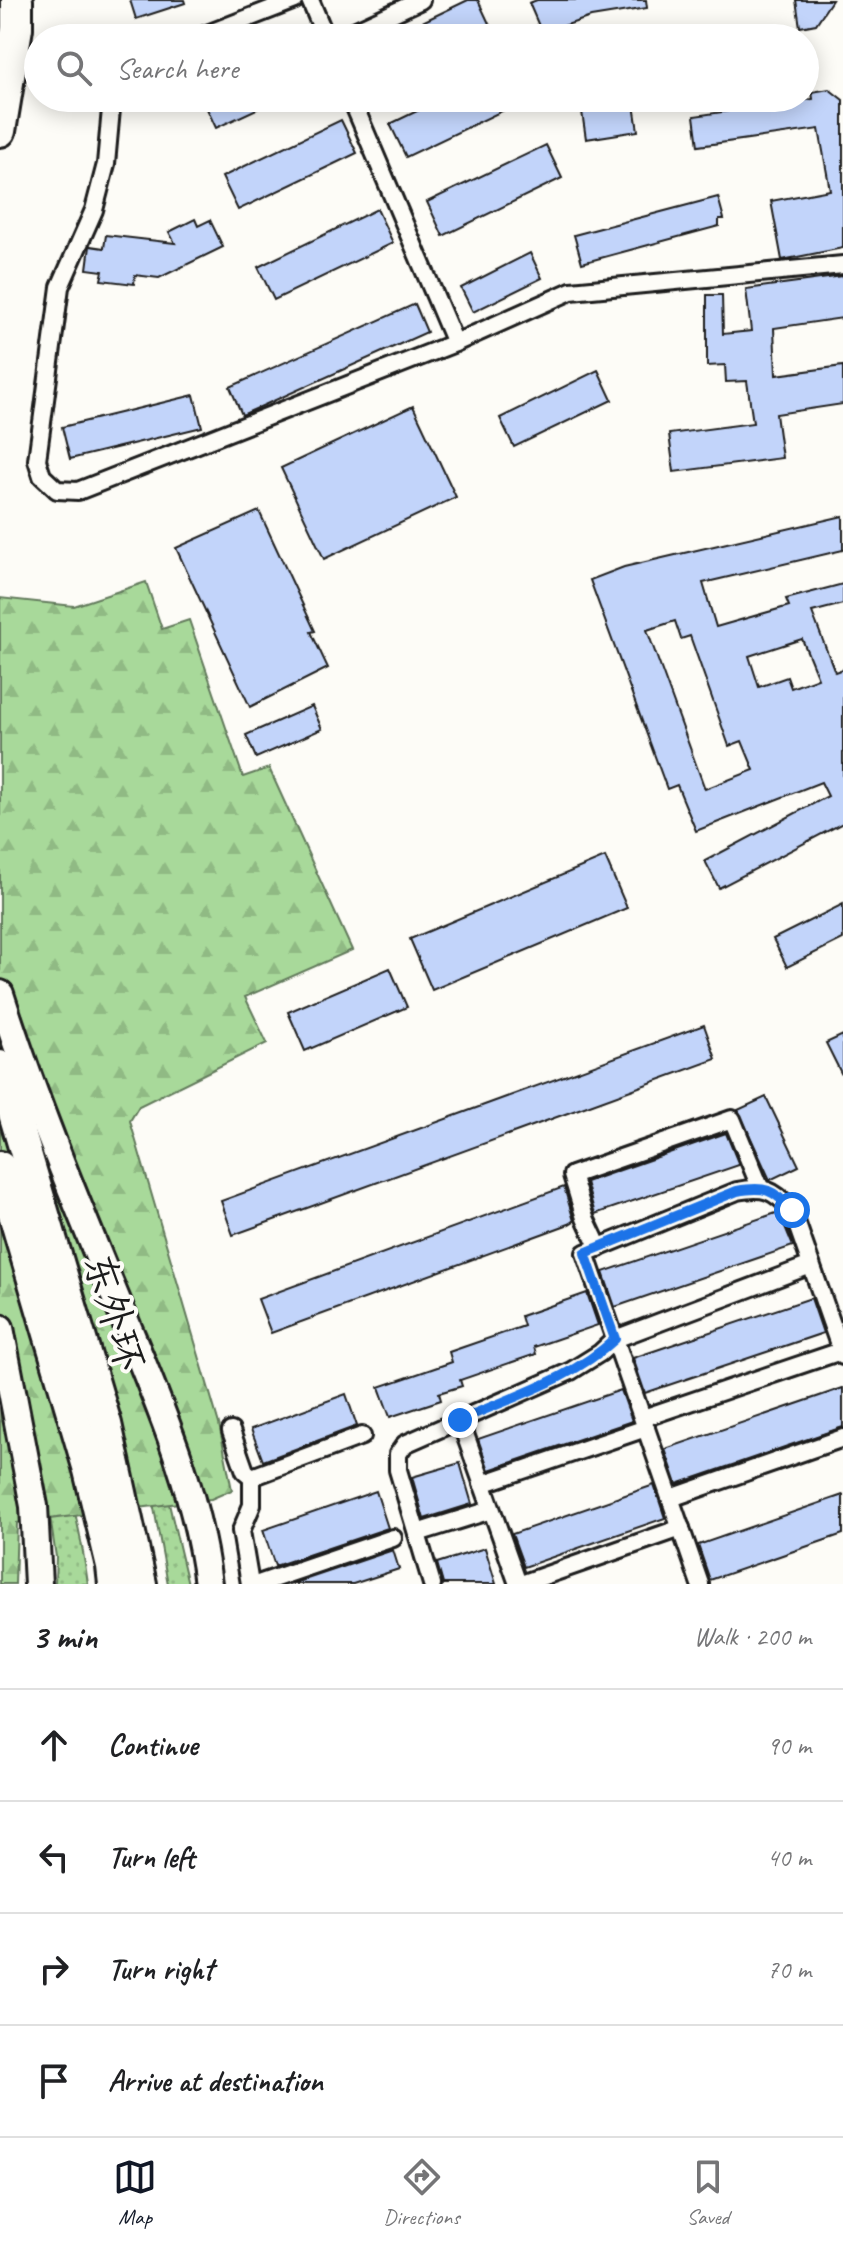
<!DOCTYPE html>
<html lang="en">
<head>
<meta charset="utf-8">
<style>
  body { margin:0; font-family:Caveat,"LXGW WenKai TC",sans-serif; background:#f2f2f2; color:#202124 }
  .stop { position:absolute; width:24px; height:24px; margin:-18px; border:6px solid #1a73e8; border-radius:50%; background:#fff }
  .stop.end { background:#1a73e8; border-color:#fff; box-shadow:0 2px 8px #0008 }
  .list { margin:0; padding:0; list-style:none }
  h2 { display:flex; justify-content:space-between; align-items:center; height:104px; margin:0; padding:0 32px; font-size:34px }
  h2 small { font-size:26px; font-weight:400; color:#757577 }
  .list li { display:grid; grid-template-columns:52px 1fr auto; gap:24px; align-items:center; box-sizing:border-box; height:112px; padding:0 32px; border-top:2px solid #e0e0e0 }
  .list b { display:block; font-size:30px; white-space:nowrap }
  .list em { font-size:26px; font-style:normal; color:#757577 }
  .icon { flex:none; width:44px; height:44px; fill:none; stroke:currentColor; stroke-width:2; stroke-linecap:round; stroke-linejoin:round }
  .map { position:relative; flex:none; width:843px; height:1584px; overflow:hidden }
  .search { position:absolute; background:#fff; box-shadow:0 4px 20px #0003; left:24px; right:24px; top:24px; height:88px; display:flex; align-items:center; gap:20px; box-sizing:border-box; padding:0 28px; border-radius:44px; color:#757577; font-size:30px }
  .sheet { height:552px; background:#fff }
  nav { display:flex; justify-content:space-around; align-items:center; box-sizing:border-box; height:112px; border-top:2px solid #e0e0e0; background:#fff; font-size:22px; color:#757577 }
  nav a { display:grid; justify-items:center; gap:4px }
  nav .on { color:#111827 }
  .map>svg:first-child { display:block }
</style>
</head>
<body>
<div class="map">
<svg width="843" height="1584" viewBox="0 0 843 1584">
  <defs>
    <pattern id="grass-dots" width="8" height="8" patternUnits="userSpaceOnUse" patternTransform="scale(2)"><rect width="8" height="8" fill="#a8d99a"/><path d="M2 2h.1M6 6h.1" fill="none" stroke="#90ba84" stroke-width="1.8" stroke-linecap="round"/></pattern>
    <pattern id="forest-firs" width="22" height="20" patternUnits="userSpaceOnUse" patternTransform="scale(2)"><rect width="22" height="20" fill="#a8d99a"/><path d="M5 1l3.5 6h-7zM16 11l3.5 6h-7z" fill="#90ba84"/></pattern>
  </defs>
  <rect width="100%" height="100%" fill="#fdfcf7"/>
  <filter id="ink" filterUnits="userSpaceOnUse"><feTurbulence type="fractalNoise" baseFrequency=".0125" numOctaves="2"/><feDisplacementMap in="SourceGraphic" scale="16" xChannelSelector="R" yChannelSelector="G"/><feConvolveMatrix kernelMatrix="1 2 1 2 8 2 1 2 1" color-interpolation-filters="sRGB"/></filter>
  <g filter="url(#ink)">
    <g fill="url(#grass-dots)" stroke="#627a5b" stroke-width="2">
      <path d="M0,1264c35,105 73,210 88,320h-33l1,-27 -19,-128z"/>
      <path d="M166,1491l22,93h-20l-16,-87z"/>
    </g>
    <path fill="url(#forest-firs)" stroke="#627a5b" stroke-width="2" d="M146,582l16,47 27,-9 54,157 26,-9 83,182 -107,47 22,46 -128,63 -9,15 89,303 13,66 -21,9 -194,24 -2,61h-15v-986l74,8z"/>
    <g fill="#c2d4fa" stroke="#1c1c1c" stroke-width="2" fill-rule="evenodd">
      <path d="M130,0h54l1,3 -49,16z"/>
      <path d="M468,0h10l14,30 -18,8h-85z"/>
      <path d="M537,0h109l1,8 -56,9 -49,16 -13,-30z"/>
      <path d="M796,0h36l-16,24 -16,3z"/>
      <path d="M829,89l14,11v148l-61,12 -11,-59 59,-11 -11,-61 -121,17 -4,-30 119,-17 -1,-7z"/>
      <path d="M202,98h78l-64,30z"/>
      <path d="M444,98h85l-123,59 -16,-33z"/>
      <path d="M580,98h53l5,33 -52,8z"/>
      <path d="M341,120l16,33 -119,57 -16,-33z"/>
      <path d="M546,145l16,33 -119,58 -16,-34z"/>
      <path d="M718,197l6,22h-5v7l-137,37 -8,-28z"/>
      <path d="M377,209l16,34 -119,57 -16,-33z"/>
      <path d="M195,219l3,7 12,-6 13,27 -64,31 -24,-3 -1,9 -33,-4 2,-9 -16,-2 3,-23 14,2 2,-13 69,8 -6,-11z"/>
      <path d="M530,253l12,25 -69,34 -12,-24z"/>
      <path d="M843,276v42l-69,10 2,47 67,-9v38l-67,10 6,44 -108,14 -5,-38 84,-11 -6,-42 -21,1 -1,-17 -18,1v-71h15l1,39 28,-3 -5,-42z"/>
      <path d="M415,304l12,28 -185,83 -12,-28z"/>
      <path d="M598,370l14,30 -98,47 -14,-29z"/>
      <path d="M194,395l8,32 -132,32 -8,-32z"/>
      <path d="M413,406l43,91 -132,62 -43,-91z"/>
      <path d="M259,511l56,120 -4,1 17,36 -78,39 -74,-159z"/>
      <path d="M843,516v34l-140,33 13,44 73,-21 -3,-7 57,-15v20l-31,8 23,60 8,-3v154l-124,65 -14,-27 123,-65 -7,-14 -125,49 -19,-46 -10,4 -77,-209 34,-13zM675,621l6,18 9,-3 39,110 13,-5 12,29 -49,19 -58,-159zM802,639l16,39 -27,10 -4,-11 -28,10 -10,-31z"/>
      <path d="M312,706l10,23 -66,29 -10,-23z"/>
      <path d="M605,857l22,51 -195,82 -22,-51z"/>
      <path d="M843,904v35l-56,28 -14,-28z"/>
      <path d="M390,968l17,39 -102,44 -17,-39z"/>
      <path d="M704,1025l12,34 -483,176 -12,-34z"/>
      <path d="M843,1035v42l-17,-34z"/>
      <path d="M766,1097l33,69 -29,14 -32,-70z"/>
      <path d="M726,1133l13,32 -144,49 -9,-32z"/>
      <path d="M564,1187l10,34 -5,3 -298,109 -13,-34z"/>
      <path d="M779,1212l14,34 -178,61 -12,-35z"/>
      <path d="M587,1293l11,32 -64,22 2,7 -76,26 2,6 -23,7 2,7 -51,17 -11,-30 73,-25 -3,-10 75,-26 -3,-10z"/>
      <path d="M811,1298l12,35 -178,60 -12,-35z"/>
      <path d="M843,1388v39l-166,57 -12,-35z"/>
      <path d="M621,1390l11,31 -143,49 -11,-31z"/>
      <path d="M346,1394l11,32 -94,35 -12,-32z"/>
      <path d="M460,1463l12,41 -48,15 -12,-42z"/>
      <path d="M654,1485l11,33 -141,49 -12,-33z"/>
      <path d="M376,1491l12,37 -113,38 -12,-36z"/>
      <path d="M843,1495v39l-133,46 -12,-35z"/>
      <path d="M485,1548l11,36h-53l-6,-21z"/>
      <path d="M393,1550l6,19 -46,15h-61z"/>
    </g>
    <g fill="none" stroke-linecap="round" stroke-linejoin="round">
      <defs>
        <g id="street">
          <path d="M310,0l16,38"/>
          <path d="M197,38l98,-38"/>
          <path d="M339,38l82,-38"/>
          <path d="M112,98l-6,66 -12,46 -34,77 -23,173 5,16 15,14 21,1 377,-148"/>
          <path d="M351,98l104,245 116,-52 272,-26"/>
          <path d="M599,1248l-14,-30 -13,-43 160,-56 28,68"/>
          <path d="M643,1418l198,-67"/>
          <path d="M460,1420l58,164"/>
          <path d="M231,1431l14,40 7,6"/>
          <path d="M482,1484l164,-56"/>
          <path d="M671,1498l172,-60"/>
          <path d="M417,1533l74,-23"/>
          <path d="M250,1584l-9,-53 11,-26v-28l110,-41"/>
          <path d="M258,1584l135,-46"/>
          <path d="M432,1584l-34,-114v-16l7,-10 166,-73 29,-18 15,-14 196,-74"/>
          <path d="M521,1584l160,-56"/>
          <path d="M700,1584l-115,-331 152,-62c27,-5 36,-2 55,19l51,146"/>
        </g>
        <g id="primary">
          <path d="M0,994c35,110 80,217 124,324 35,86 73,173 84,266"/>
          <path d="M0,1328l34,178 4,78"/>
        </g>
        <g id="highway">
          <path d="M0,131l17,-103v-28"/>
          <path d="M0,1066l106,358 35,160"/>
          <path d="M0,1167l89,303 23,96 2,18"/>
        </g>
      </defs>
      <use href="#street" stroke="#1c1c1c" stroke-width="22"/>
      <use href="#primary" stroke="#1c1c1c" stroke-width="32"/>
      <use href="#highway" stroke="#1c1c1c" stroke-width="36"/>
      <use href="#street" stroke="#fdfcf7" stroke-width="16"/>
      <use href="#primary" stroke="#fdfcf7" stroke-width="26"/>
      <use href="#highway" stroke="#fdfcf7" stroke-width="30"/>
    </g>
  </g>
  <g fill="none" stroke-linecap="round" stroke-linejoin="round" filter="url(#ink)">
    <path stroke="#1a73e8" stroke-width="10" d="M460,1420c52,-23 113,-41 155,-81l-30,-86 152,-62c28,-5 36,-2 55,19"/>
  </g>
  <g text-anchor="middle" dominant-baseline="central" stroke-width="8" stroke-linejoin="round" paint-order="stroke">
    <g font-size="40" fill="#1c1c1c" stroke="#fdfcf7">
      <text transform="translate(114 1312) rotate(73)">东外环</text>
    </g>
  </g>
</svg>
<div class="stop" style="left:792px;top:1210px"></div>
<div class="stop end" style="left:460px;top:1420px"></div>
<div class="search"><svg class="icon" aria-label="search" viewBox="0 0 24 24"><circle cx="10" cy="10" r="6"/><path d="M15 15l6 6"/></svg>Search here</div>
</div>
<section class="sheet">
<h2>3 min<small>Walk · 200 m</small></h2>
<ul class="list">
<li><svg class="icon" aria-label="ahead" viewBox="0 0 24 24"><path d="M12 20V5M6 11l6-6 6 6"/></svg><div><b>Continue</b></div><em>90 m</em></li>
<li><svg class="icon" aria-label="left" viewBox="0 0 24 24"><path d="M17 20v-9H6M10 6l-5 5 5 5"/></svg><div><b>Turn left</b></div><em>40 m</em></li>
<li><svg class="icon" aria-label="right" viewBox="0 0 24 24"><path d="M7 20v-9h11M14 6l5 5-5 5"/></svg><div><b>Turn right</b></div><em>70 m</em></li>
<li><svg class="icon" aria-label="arrive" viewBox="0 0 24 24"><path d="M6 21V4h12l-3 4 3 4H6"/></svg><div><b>Arrive at destination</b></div></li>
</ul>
</section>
<nav>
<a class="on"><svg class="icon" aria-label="map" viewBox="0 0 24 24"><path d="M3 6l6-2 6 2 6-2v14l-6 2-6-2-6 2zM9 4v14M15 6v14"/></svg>Map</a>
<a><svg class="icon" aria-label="directions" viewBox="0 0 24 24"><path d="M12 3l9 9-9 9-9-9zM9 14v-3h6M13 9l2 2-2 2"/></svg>Directions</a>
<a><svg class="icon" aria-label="saved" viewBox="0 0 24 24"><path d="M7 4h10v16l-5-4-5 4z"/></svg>Saved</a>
</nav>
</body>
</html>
